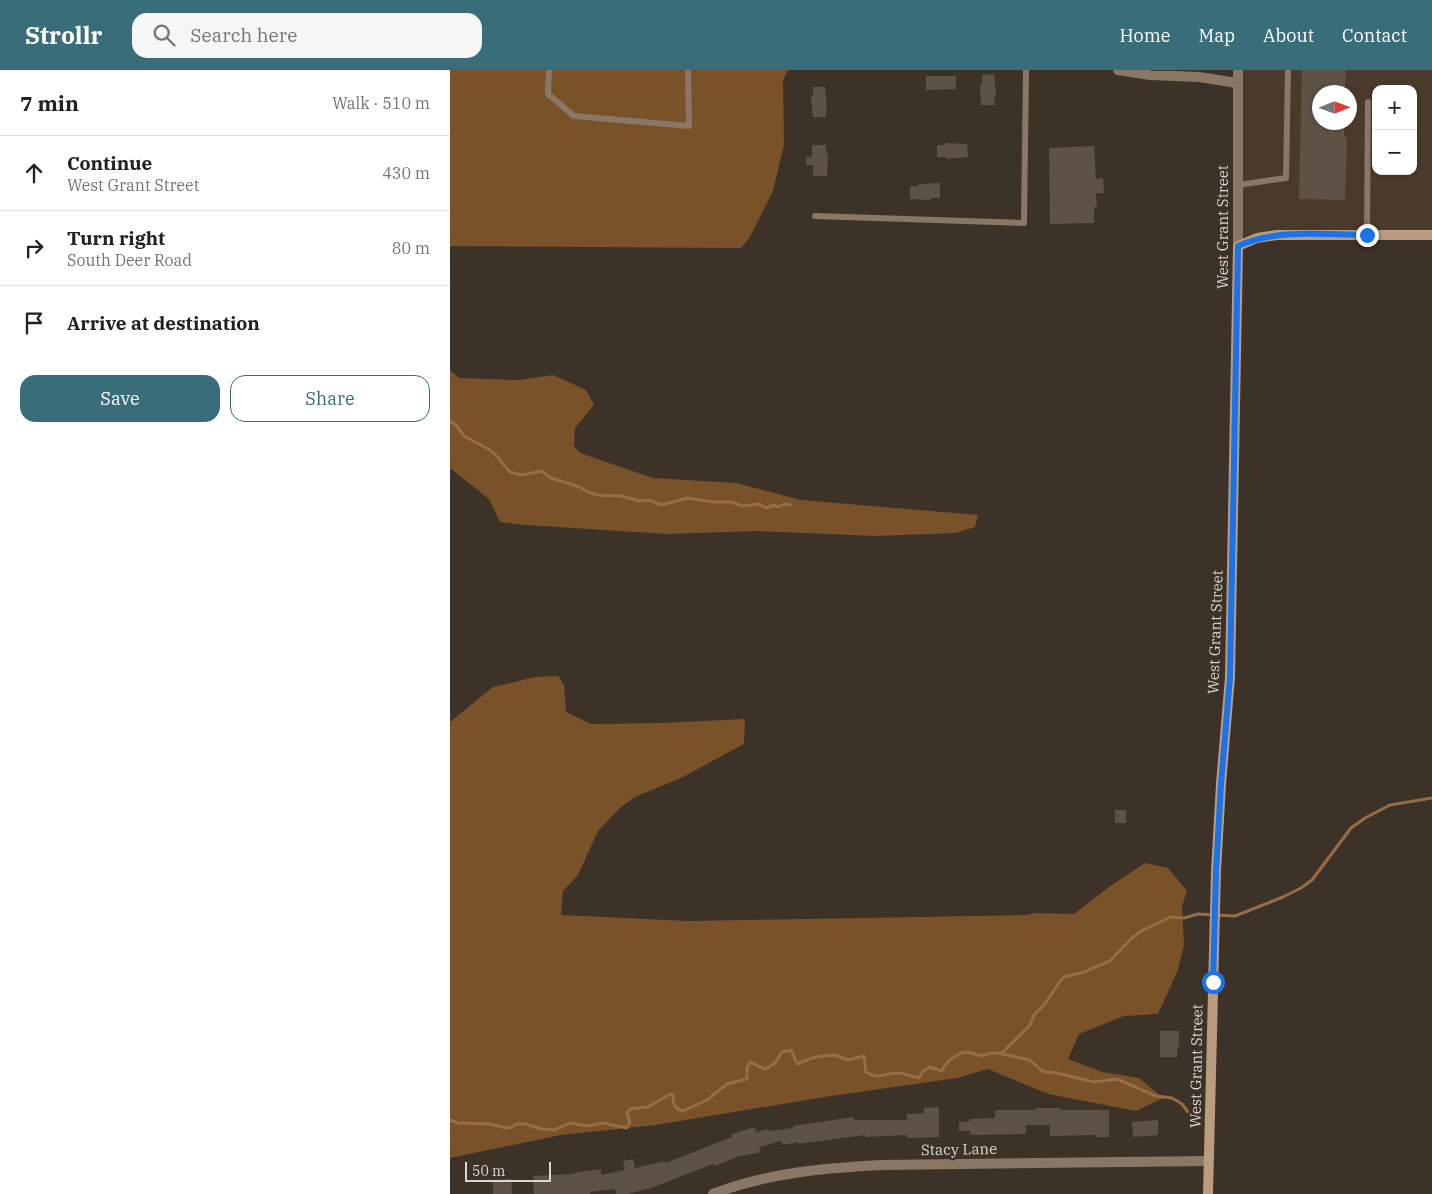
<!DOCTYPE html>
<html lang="en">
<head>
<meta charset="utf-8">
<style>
  body { margin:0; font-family:"IBM Plex Serif",serif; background:#f6f6f6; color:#202124 }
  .controls { position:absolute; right:15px; top:15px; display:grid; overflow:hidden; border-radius:10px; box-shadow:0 1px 4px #0004 }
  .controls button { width:45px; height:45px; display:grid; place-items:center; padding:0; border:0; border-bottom:1px solid #e0e0e0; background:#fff; color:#202124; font:25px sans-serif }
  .compass { position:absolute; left:862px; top:15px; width:45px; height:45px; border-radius:50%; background:#fff; box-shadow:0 1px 4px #0004; rotate:89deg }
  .scale { position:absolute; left:15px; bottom:12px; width:86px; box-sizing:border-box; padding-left:5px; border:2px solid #ddd6cf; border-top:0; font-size:14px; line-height:18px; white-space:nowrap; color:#ddd6cf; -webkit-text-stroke:4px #3d3227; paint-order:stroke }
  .stop { position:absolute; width:15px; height:15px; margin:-11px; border:4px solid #1a73e8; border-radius:50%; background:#fff }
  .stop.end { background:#1a73e8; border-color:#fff; box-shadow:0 1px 5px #0008 }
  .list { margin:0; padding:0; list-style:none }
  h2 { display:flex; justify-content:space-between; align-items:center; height:65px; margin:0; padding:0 20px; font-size:21px }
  h2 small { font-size:16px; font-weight:400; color:#757577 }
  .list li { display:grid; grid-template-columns:32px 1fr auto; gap:15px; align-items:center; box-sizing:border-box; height:75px; padding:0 20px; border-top:1px solid #e0e0e0 }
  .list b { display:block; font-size:19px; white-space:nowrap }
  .list p { margin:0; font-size:16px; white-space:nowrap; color:#757577 }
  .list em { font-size:16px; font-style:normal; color:#757577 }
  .actions { display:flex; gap:10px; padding:15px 20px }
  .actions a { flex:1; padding:11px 0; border:1px solid #396d79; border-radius:15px; text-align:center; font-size:18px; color:#396d79 }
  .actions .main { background:#396d79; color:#fff }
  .icon { flex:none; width:28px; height:28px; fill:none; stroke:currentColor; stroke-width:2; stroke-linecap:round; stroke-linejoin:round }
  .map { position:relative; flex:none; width:982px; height:1124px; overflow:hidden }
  header { display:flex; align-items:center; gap:30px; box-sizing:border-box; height:70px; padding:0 25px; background:#396d79; color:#fff }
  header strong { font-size:24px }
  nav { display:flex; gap:28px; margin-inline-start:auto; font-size:18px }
  .search { width:350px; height:45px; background:#f6f6f6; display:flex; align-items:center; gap:12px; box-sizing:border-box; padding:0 18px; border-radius:15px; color:#757577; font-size:19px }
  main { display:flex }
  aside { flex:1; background:#fff }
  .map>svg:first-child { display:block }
</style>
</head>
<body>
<header>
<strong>Strollr</strong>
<div class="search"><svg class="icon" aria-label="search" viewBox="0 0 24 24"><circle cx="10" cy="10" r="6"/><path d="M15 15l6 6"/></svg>Search here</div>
<nav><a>Home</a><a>Map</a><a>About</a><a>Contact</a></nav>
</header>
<main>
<aside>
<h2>7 min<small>Walk · 510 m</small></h2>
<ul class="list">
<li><svg class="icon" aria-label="ahead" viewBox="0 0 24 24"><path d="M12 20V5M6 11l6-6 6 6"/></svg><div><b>Continue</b><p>West Grant Street</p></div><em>430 m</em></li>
<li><svg class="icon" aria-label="right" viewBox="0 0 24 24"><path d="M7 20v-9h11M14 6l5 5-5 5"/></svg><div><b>Turn right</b><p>South Deer Road</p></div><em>80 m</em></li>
<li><svg class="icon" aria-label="arrive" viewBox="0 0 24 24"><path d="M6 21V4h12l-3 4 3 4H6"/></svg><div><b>Arrive at destination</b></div></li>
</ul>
<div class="actions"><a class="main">Save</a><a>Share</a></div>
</aside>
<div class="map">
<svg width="982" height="1124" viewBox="0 0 982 1124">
  <rect width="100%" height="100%" fill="#3d3227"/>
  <path fill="#4a3a2b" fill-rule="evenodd" d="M788,0h194v164l-155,1 -39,11zM926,19h37v82h-37zM869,22h30v30h-30z"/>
  <g fill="#79522a">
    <path d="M0,0h338l-5,11 1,64 -11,46 -23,46 -9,11 -291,-2z"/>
    <path d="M0,300l9,8 60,2 34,-5 33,15 8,15 -19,23 -1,18 6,7 73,25 83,5 65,17 177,15 -3,12 -19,6 -80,3 -118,-5 -91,3 -141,-9 -26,-3 -11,-23 -39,-31z"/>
    <path d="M108,606l6,9 2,27 25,12 70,-1 84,-4 -1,25 -63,34 -46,19 -14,10 -23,24 -20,44 -15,16 -2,24 127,6 338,-6 9,-2 39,1 35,-27 36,-24 23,5 19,23 -5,15 2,39 -6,25 -20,44 -34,2 -45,18 -11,25 34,13 37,6 24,20 -27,13 -88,-17 -60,-25 -31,9 -126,18 -175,29 -95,10 -111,23v-436l43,-35 42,-10z"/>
  </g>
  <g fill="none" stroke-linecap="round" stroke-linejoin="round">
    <g stroke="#966d45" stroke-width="3">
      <path d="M0,351l6,4 8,11 28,15 18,21 12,3 20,-4 9,7 29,9 6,4 11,4 25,1 17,5 10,-1 12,5 27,-7 25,4h18l12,4 16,-2 7,4 8,-3 4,2 6,-3 7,1"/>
      <path d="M551,984l29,-29 4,-10 11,-11 15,-23 4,-4 20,-5 26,-11 21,-22 12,-9 28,-13 13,1 14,-4 37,2 48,-19 18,-9 11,-8 39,-52 14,-10 25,-13 42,-7"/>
      <path d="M0,1050l8,3 32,1 16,4 6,-1 4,-3h9l17,5 12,1 16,-7 18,3 15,-3 24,5 3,-6 -3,-8 3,-5 18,-2 22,-13 3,1c0,8 1,14 10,16l24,-11 20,-16 20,-5v-11l3,-6c7,2 8,6 16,7l9,-6 7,-11 9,-2 6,14 15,-6 11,-2 12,-1 13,5 16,-4 2,16c15,9 19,0 32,1 7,0 14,4 21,5l4,-7 7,-4 12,4 2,-5 7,-7 10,-6 6,-1 15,4 9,-3h7l32,7 12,11 4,1 11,1 37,9 23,-3 39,17 16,2 10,6 6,8"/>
    </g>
  </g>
  <g fill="#5e5247">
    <path d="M852,0h44l-1,22h-25v30h24v15h3l-2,63 -46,-1z"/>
    <path d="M544,4l2,22h-2l1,9h-14l-1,-21h2v-9z"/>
    <path d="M476,6h30v13l-30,1z"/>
    <path d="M363,17h12l2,21h-1v9h-13l-2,-21h2z"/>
    <path d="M495,73l22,1 1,13 -22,2v-2h-9v-12h8z"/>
    <path d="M362,75h14v9l2,-1 -1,23h-14v-11h-7v-8h5l1,-3z"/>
    <path d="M644,76l2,33 7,-1 1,15h-8l1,14h-3v16l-44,1 -1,-76z"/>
    <path d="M490,113v15h-9v2l-21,-1v-13h9l-1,-2z"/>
    <rect x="665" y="740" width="11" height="13"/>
    <path d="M710,961h19v16h-2v10h-17z"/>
    <path d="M489,1037v30l-32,1v-3l-42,2v-2l-67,9v-2l-16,3 -1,-4 -22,6 2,5 -24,5 -23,9 -1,-2 -62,24 -24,6h-11l-1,-5 -25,3v2h-56l-1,-18 41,-2v-1l27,-4v6l24,-5 -2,-9 10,-2 2,9 30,-7v2l67,-26 -1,-3 24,-7 1,5 12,-3v2l25,-3v-2l60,-9 1,3h53v-6l17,-1v-5z"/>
    <path d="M585,1038h26v2h48v27h-13v-2l-46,1v-11h-24v9l-56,1v-4h-11v-9l11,-1v-2l25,-1v-8h40z"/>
    <path d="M708,1050v15l-25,2 -1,-15z"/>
    <path d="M61,1109l1,15h-19v-14z"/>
  </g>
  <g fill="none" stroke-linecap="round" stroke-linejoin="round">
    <g stroke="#8a7766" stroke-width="6">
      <path d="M99,0l-1,24 26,22 115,10 -1,-56"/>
      <path d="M788,115l48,-7 2,-108"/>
      <path d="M365,146l209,7 2,-153"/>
      <path d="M917,165l1,-133"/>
    </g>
    <g stroke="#8a7766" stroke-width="10">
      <path d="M668,0l32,5 49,2 38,6"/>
      <path d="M788,0v176"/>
      <path d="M263,1124c53,-21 112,-26 168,-29l328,-4"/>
    </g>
    <path stroke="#ba9c80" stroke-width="10" d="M758,1124l8,-323 5,-87 9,-107 8,-431 19,-8 20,-3h155"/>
  </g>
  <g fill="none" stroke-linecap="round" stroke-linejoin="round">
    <path stroke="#1a73e8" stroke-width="6" d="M763,912l3,-110 5,-88 9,-107 8,-431c40,-18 86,-11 129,-11"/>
  </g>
  <g text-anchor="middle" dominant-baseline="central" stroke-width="5" stroke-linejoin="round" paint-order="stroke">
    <g font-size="15" fill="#ddd6cf" stroke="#3d3227">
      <text transform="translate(772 157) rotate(-90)">West Grant Street</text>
      <text transform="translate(765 562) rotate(-88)">West Grant Street</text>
      <text transform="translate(746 996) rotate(-89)">West Grant Street</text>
      <text transform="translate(509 1079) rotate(-1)">Stacy Lane</text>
    </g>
  </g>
</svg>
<div class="controls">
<button>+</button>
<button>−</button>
</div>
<svg class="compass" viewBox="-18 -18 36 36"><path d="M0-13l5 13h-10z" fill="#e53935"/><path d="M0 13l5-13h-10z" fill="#757577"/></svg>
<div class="scale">50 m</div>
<div class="stop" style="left:763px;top:912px"></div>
<div class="stop end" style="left:917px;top:165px"></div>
</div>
</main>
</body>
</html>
